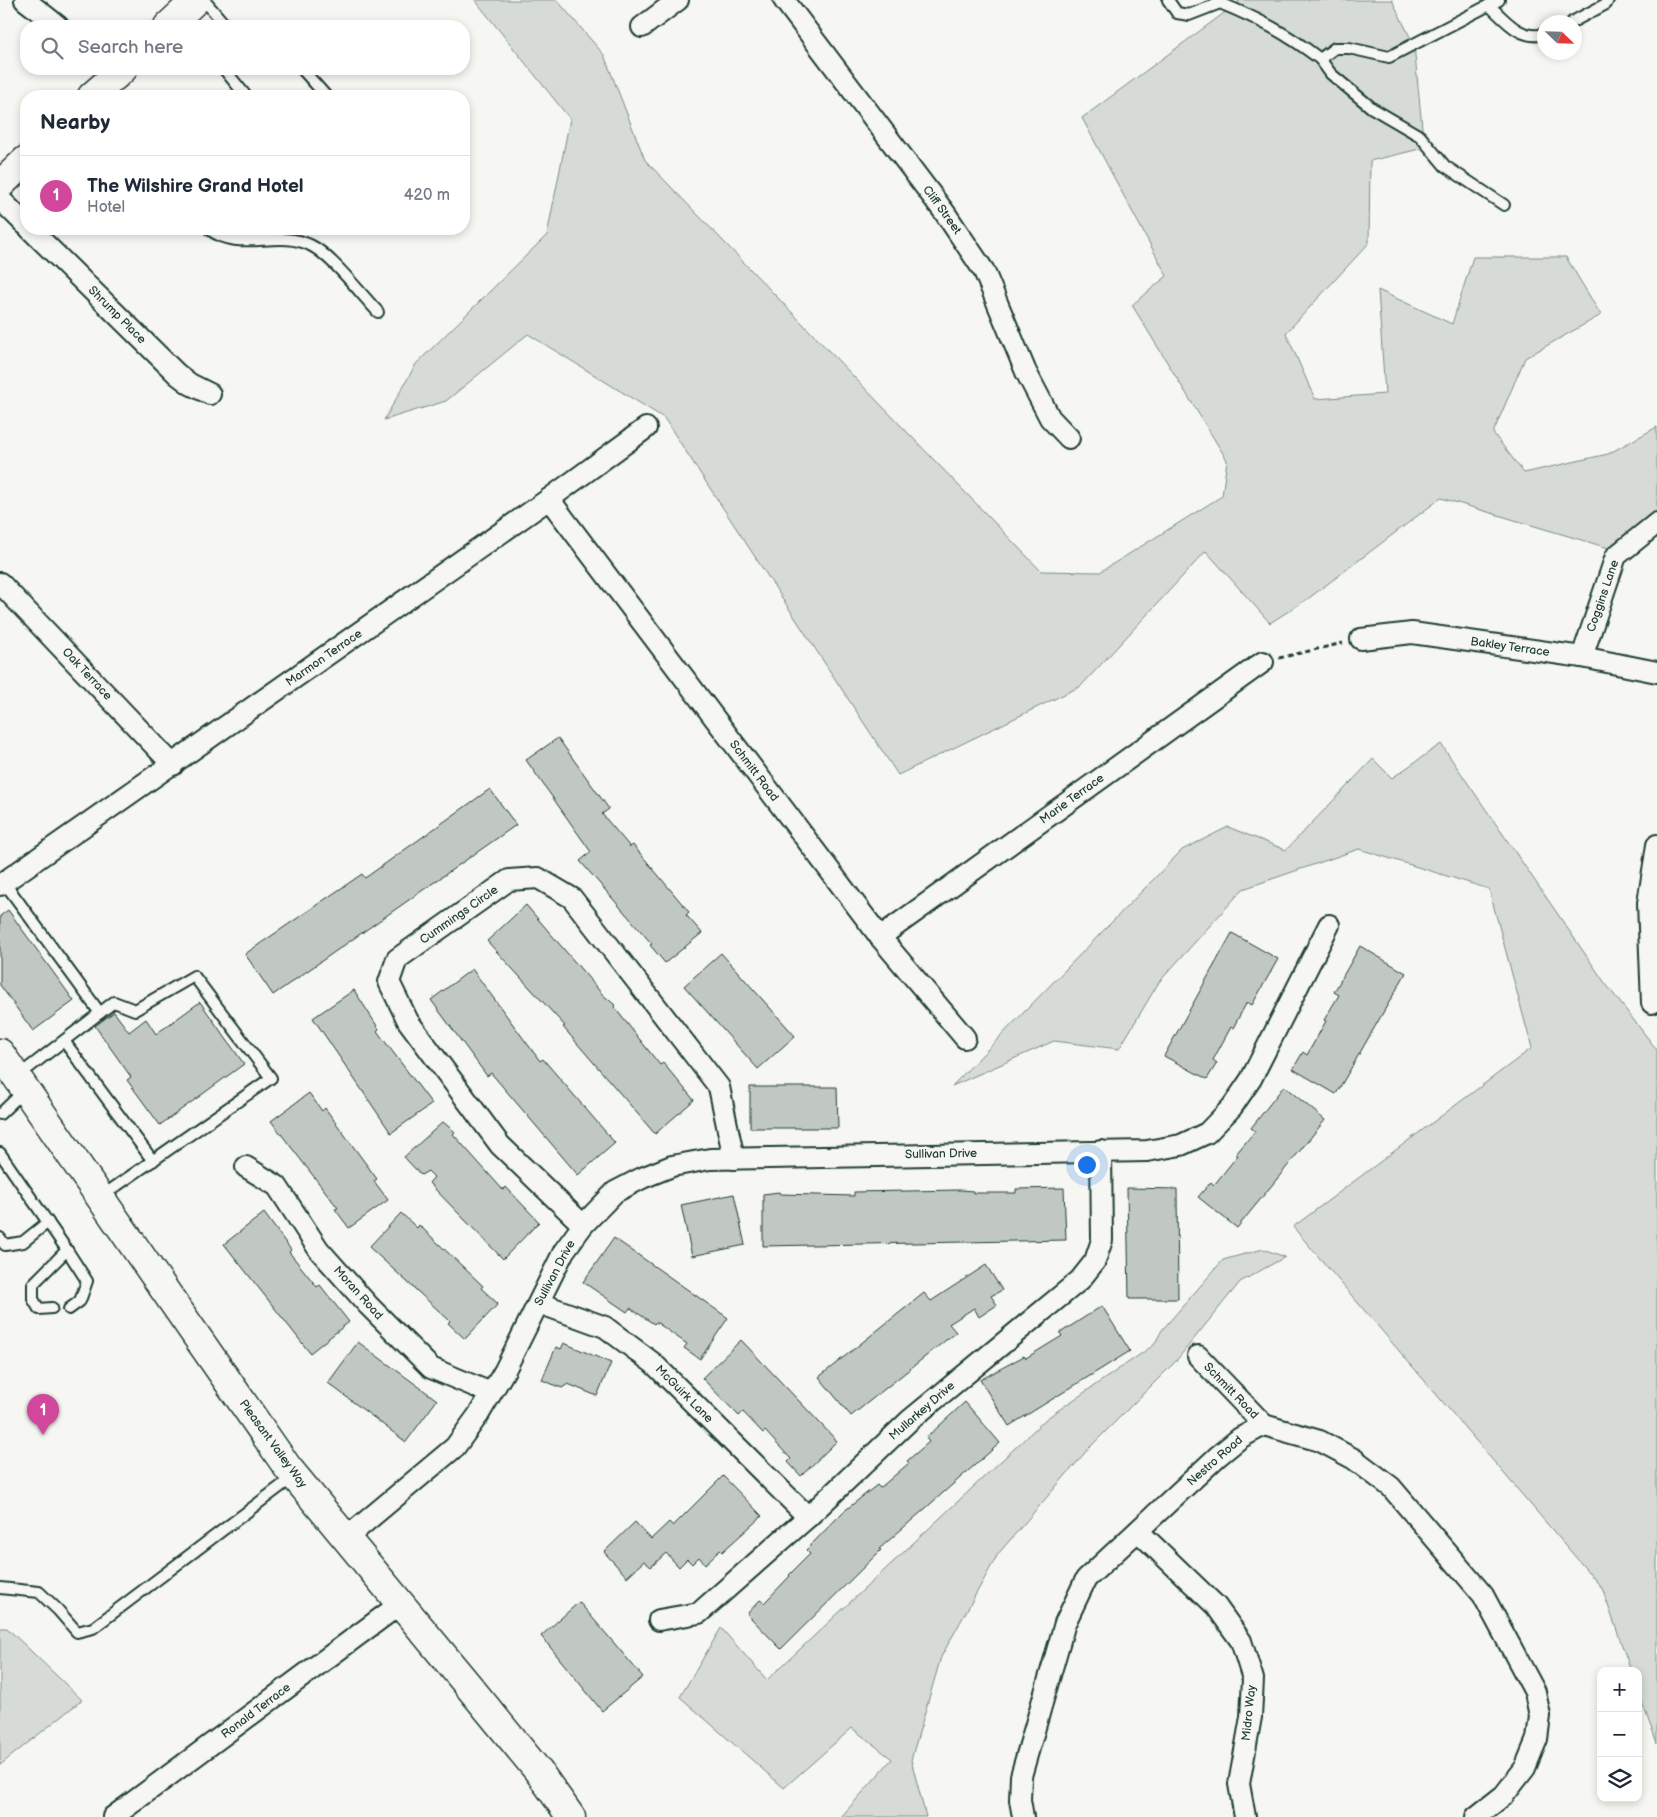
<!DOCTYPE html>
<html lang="en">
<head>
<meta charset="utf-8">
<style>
  body { margin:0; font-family:"Balsamiq Sans",sans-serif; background:#f6f6f7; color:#1f2937 }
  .controls { position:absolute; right:15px; bottom:15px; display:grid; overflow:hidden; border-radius:10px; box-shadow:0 2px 8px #0003 }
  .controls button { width:45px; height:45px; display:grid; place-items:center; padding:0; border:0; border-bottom:1px solid #e0e1e3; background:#fff; color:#1f2937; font:25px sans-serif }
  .compass { position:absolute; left:1537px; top:15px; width:45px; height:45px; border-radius:50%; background:#fff; box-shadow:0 2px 8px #0003; rotate:113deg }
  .you { position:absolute; left:1086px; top:1164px; width:18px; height:18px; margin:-12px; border:4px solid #fff; border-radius:50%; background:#1a73e8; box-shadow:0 0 0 8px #1a73e833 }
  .badge { display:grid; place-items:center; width:32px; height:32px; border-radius:50%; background:#2563eb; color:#fff; font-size:16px; font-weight:700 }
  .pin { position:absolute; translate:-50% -41px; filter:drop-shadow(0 1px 2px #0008) }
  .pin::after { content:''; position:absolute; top:26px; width:18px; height:15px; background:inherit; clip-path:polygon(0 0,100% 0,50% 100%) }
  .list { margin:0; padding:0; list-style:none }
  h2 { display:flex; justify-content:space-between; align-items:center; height:65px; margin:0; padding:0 20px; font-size:21px }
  h2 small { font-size:16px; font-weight:400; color:#747a83 }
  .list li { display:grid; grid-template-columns:32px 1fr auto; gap:15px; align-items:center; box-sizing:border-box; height:80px; padding:0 20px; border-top:1px solid #e0e1e3 }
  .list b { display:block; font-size:19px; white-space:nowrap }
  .list p { margin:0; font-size:16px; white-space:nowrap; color:#747a83 }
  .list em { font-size:16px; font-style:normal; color:#747a83 }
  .icon { flex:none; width:28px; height:28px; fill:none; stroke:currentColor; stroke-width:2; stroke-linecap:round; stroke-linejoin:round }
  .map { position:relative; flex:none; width:1657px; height:1817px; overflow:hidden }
  .search { position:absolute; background:#fff; box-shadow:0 2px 8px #0003; left:20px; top:20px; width:450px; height:55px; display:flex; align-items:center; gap:12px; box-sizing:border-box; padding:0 18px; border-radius:20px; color:#747a83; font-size:19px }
  .panel { position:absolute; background:#fff; box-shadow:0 2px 8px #0003; left:20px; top:90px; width:450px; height:145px; border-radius:20px }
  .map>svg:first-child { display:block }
</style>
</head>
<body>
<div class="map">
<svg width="1657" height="1817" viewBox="0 0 1657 1817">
  <rect width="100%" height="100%" fill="#f6f6f2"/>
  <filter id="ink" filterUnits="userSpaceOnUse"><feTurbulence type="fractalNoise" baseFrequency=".02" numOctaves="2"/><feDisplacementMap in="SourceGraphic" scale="10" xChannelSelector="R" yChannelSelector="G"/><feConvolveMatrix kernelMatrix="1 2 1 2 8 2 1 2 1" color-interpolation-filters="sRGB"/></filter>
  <g filter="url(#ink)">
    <g fill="#d6dbd6" stroke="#7a8c85">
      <path d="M475,0h82l47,55 41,105 396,411 59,1 122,-76 5,-36 -95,-155 35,-29 -85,-158 157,-116 -1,-2h154l22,45 10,103 -54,13 -1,82 -83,90 29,66 70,-5 -7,-104 74,34 21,-67h93l35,58 -76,43 -32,75 31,40 84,-19 49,-27v94l-42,29 -174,-52 -132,100 -39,25 -64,-72 -125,135 -183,89 -234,-357 -136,-84 -82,67 -62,19 32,-56 131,-129 23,-116z"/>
      <path d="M1441,744l164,239 52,67v694l-19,-53v-20h-7l-29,-83 -309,-361 239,-179 -43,-159 -130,-40 -116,40 -84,93 -40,67 -65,-8 -102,45 230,-236 46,-23 58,23 87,-91 19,19z"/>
      <path d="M1263,1249l22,8 -45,25 -64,79 -86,86 -92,107 -57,103 -30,103 15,57h-85l51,-58 -40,-31 -68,60 -104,-91 41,-69 46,52 280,-262 107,-73 8,-15 61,-70z"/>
      <path d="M0,1628h7l75,72 -82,65z"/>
    </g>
    <g fill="#c1c8c3" stroke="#1f3d34">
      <path d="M558,738l51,71 -7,5 28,33 3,-2 56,67 -3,3 16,18 -37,30 -15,-18 2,-1 -72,-83 11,-9 -65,-92z"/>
      <path d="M490,789l26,36 -243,170 -28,-41 117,-80 3,4z"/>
      <path d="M526,905l77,90 12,10 -1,2 46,58 3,-2 31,37 -39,34 -92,-107 2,-1 -78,-85z"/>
      <path d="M8,910l66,91 -41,30 -33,-46v-69z"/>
      <path d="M1232,933l46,26 -26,46 -5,-3 -14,26 -2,-1 -18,33 4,3 -10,16 -43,-23z"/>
      <path d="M1360,946l46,27 -70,121 -43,-25 10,-17 4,3 19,-34 -2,-1 15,-25 -5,-3z"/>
      <path d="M721,953l74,83 -37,33 -74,-83z"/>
      <path d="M472,969l68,92 3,-2 72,84 -37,32 -87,-102 -4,3 -56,-76z"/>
      <path d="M354,990l25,39 -2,2 55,73 -41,29 -78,-115z"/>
      <path d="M200,1002l44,62 -84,61 -33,-45 4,-3 -36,-51 19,-14 15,20 17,-13 10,15z"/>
      <path d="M1284,1086l41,34 -88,108 -39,-31 13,-15 3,3 24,-30 -2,-1 19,-23 -4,-3z"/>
      <path d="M750,1087h87l1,41h-88z"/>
      <path d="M309,1093l13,18 3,-3 52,71 -3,2 14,19 -39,28 -14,-19 3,-1 -67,-87z"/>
      <path d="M443,1122l12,10 -2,2 50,56 3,-3 33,35 -36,37 -74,-76 5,-6 -6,-6 -7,4 -17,-18z"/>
      <path d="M1064,1188l2,52 -303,6v-52l16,-2 1,2 74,2v-4l106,-2 13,1v2h43v-4z"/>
      <path d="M1127,1188l50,1 1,110h-49z"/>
      <path d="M734,1194l11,51 -53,11 -11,-51z"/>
      <path d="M264,1213l27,37 -2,2 28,35 3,-2 29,37 -39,31 -86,-109z"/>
      <path d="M401,1213l16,15 2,-3 64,61 -2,2 17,16 -33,35 -17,-16 2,-2 -81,-74z"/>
      <path d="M614,1238l114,80 -28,41 -16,-11 3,-4 -31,-22 -2,2 -24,-16 -3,4 -44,-30z"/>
      <path d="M986,1265l16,25 -11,6 6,9 -18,12 -5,-9 -25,16 7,8 -105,84 -32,-39 105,-84 7,8z"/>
      <path d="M1102,1306l28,45 -121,75 -29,-46 44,-24 2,2 36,-22 -2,-3z"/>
      <path d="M741,1340l96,101 -36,35 -13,-14 3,-3 -26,-28 -2,2 -20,-21 -4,4 -37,-38z"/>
      <path d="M358,1342l79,58 -31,42 -78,-59z"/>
      <path d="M564,1343l47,20 -14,33 -29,-12 -6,4 -20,-8 14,-33 5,2z"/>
      <path d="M965,1402l35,41 -121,106 2,1 -100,99 -34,-35 13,-14 4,3 26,-27 -1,-1 21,-21 -4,-4 37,-38 34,-27 3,3 29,-25 -2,-2 22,-19 -3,-4z"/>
      <path d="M723,1476l39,40 -40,36 -2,-2 -15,14 -6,-7 -7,7 -5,-5 -8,8 -13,-14 -15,14 -7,-6 -17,16 -23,-25 31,-30 16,17 18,-17 4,4z"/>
      <path d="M579,1602l64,75 -41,34 -61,-75z"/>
    </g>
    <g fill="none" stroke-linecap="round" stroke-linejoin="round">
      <defs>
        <g id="lane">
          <path d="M204,0l22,26"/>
          <path d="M1168,0l9,13 12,2 31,-12c39,16 66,30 100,56l15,-11h14l40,9 110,-57"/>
          <path d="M1489,5c16,15 32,36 55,29"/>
          <path d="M1572,22l34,-18 2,-4"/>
          <path d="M1320,59l11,15 41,34 48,28 25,30 59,39"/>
          <path d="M224,69l22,27"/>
          <path d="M302,69l24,27"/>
          <path d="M209,229c29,24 69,0 101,16 20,9 51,49 68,67"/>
          <path d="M4,882l96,131"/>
          <path d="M64,1041l89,120"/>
          <path d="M18,1076l96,-74 21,8 59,-34 77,102 -169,118"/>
          <path d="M0,1114l25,-24"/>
          <path d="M0,1153l67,97"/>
          <path d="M0,1238l5,7 18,-3 25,-20"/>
          <path d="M52,1308l-13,1 -6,-10v-15l34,-34 20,31 -7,20 -11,8"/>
          <path d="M0,1588l39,4 19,18 19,22 16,-4 200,-151"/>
        </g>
        <g id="street">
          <path d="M25,0l33,26"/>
          <path d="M784,0l161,213 39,58 42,101 24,46 19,20"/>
          <path d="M642,27l36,-27"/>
          <path d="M0,199l26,26"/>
          <path d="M30,229l147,145 13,10 20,10"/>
          <path d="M549,499l331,438 85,101"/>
          <path d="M0,583l173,182"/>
          <path d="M1361,639l51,-6 170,24 75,15"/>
          <path d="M1582,657l34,-101 41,-33"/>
          <path d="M0,885l549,-386 97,-71"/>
          <path d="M880,937l383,-275"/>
          <path d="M1652,1003l-4,-100 9,-58"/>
          <path d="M246,1167l31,19 42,64 49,55 63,63 60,25"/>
          <path d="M583,1225l-83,-80 -92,-124 -19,-39 8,-23 112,-79 29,-2 34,20 147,189 15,72"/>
          <path d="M539,1303l66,24 48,36 155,154"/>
          <path d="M1198,1356l66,69"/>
          <path d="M1138,1531l78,75 25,35 12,38 -2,38 -12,67 6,33"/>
          <path d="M345,1539l110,-92 24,-33 26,-44 59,-119 19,-26 32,-33 27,-14 30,-12 38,-7 437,-8 34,-6 26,-12 25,-26 19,-28 78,-154"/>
          <path d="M659,1620l40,-7 109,-96 102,-97 170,-140 15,-19 7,-21 -1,-89"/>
          <path d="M113,1817l287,-213"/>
          <path d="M1023,1817l-3,-17 1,-24 44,-153 21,-44 132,-123 22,-18 24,-13 56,16 34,18 37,28 92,108 52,97 5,24 -3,23 -12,29 -21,27 -28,22"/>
        </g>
        <path id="secondary" d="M0,1053l288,415 183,221 68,83 32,45"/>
        <g id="primary">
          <path d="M168,26l28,-26"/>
          <path d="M92,96l31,-27"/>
          <path d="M0,185l26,-25"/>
        </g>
      </defs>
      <use href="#lane" stroke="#1f3d34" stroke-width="14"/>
      <use href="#street" stroke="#1f3d34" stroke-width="24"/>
      <use href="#secondary" stroke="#1f3d34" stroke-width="31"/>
      <use href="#primary" stroke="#1f3d34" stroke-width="31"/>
      <path stroke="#1f3d34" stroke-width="3" stroke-dasharray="5 4" stroke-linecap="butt" d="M1279,658l64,-15"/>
      <use href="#lane" stroke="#f6f6f2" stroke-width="10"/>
      <use href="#street" stroke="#f6f6f2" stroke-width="20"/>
      <use href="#secondary" stroke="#f6f6f2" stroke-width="28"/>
      <use href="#primary" stroke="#f6f6f2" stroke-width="28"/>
    </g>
  </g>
  <g text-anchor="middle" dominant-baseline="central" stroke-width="5" stroke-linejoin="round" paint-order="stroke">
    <g font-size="12" fill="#1f3d34" stroke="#f6f6f2">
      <text transform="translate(942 210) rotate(54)">Cliff Street</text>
      <text transform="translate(117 315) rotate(45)">Shrump Place</text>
      <text transform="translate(1603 596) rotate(-71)">Coggins Lane</text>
      <text transform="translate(1510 647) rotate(8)">Bakley Terrace</text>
      <text transform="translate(324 658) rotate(-35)">Marmon Terrace</text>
      <text transform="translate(87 674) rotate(47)">Oak Terrace</text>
      <text transform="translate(754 771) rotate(53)">Schmitt Road</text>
      <text transform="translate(1072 799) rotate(-36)">Marie Terrace</text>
      <text transform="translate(459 915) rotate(-35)">Cummings Circle</text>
      <text transform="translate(941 1154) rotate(-1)">Sullivan Drive</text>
      <text transform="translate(555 1273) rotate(-62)">Sullivan Drive</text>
      <text transform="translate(358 1293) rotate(48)">Moran Road</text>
      <text transform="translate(1231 1391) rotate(46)">Schmitt Road</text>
      <text transform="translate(684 1394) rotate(45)">McGuirk Lane</text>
      <text transform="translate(922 1411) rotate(-41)">Mullarkey Drive</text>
      <text transform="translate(273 1444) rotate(54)">Pleasant Valley Way</text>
      <text transform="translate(1215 1461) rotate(-41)">Nestro Road</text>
      <text transform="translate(256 1711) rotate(-37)">Ronald Terrace</text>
      <text transform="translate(1249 1713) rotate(-84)">Midro Way</text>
    </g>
  </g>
</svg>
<div class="controls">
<button>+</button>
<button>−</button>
<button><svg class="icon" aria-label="layers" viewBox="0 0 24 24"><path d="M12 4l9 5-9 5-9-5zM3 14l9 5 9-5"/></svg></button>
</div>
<svg class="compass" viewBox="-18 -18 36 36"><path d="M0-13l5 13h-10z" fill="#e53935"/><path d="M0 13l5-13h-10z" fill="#747a83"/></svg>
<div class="you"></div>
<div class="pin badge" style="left:43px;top:1435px;background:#d1479c">1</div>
<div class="search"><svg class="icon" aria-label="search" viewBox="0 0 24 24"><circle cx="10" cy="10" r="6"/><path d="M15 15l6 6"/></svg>Search here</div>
<section class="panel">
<h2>Nearby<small></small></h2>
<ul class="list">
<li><span class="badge" style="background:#d1479c">1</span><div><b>The Wilshire Grand Hotel</b><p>Hotel</p></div><em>420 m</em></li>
</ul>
</section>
</div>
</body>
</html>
